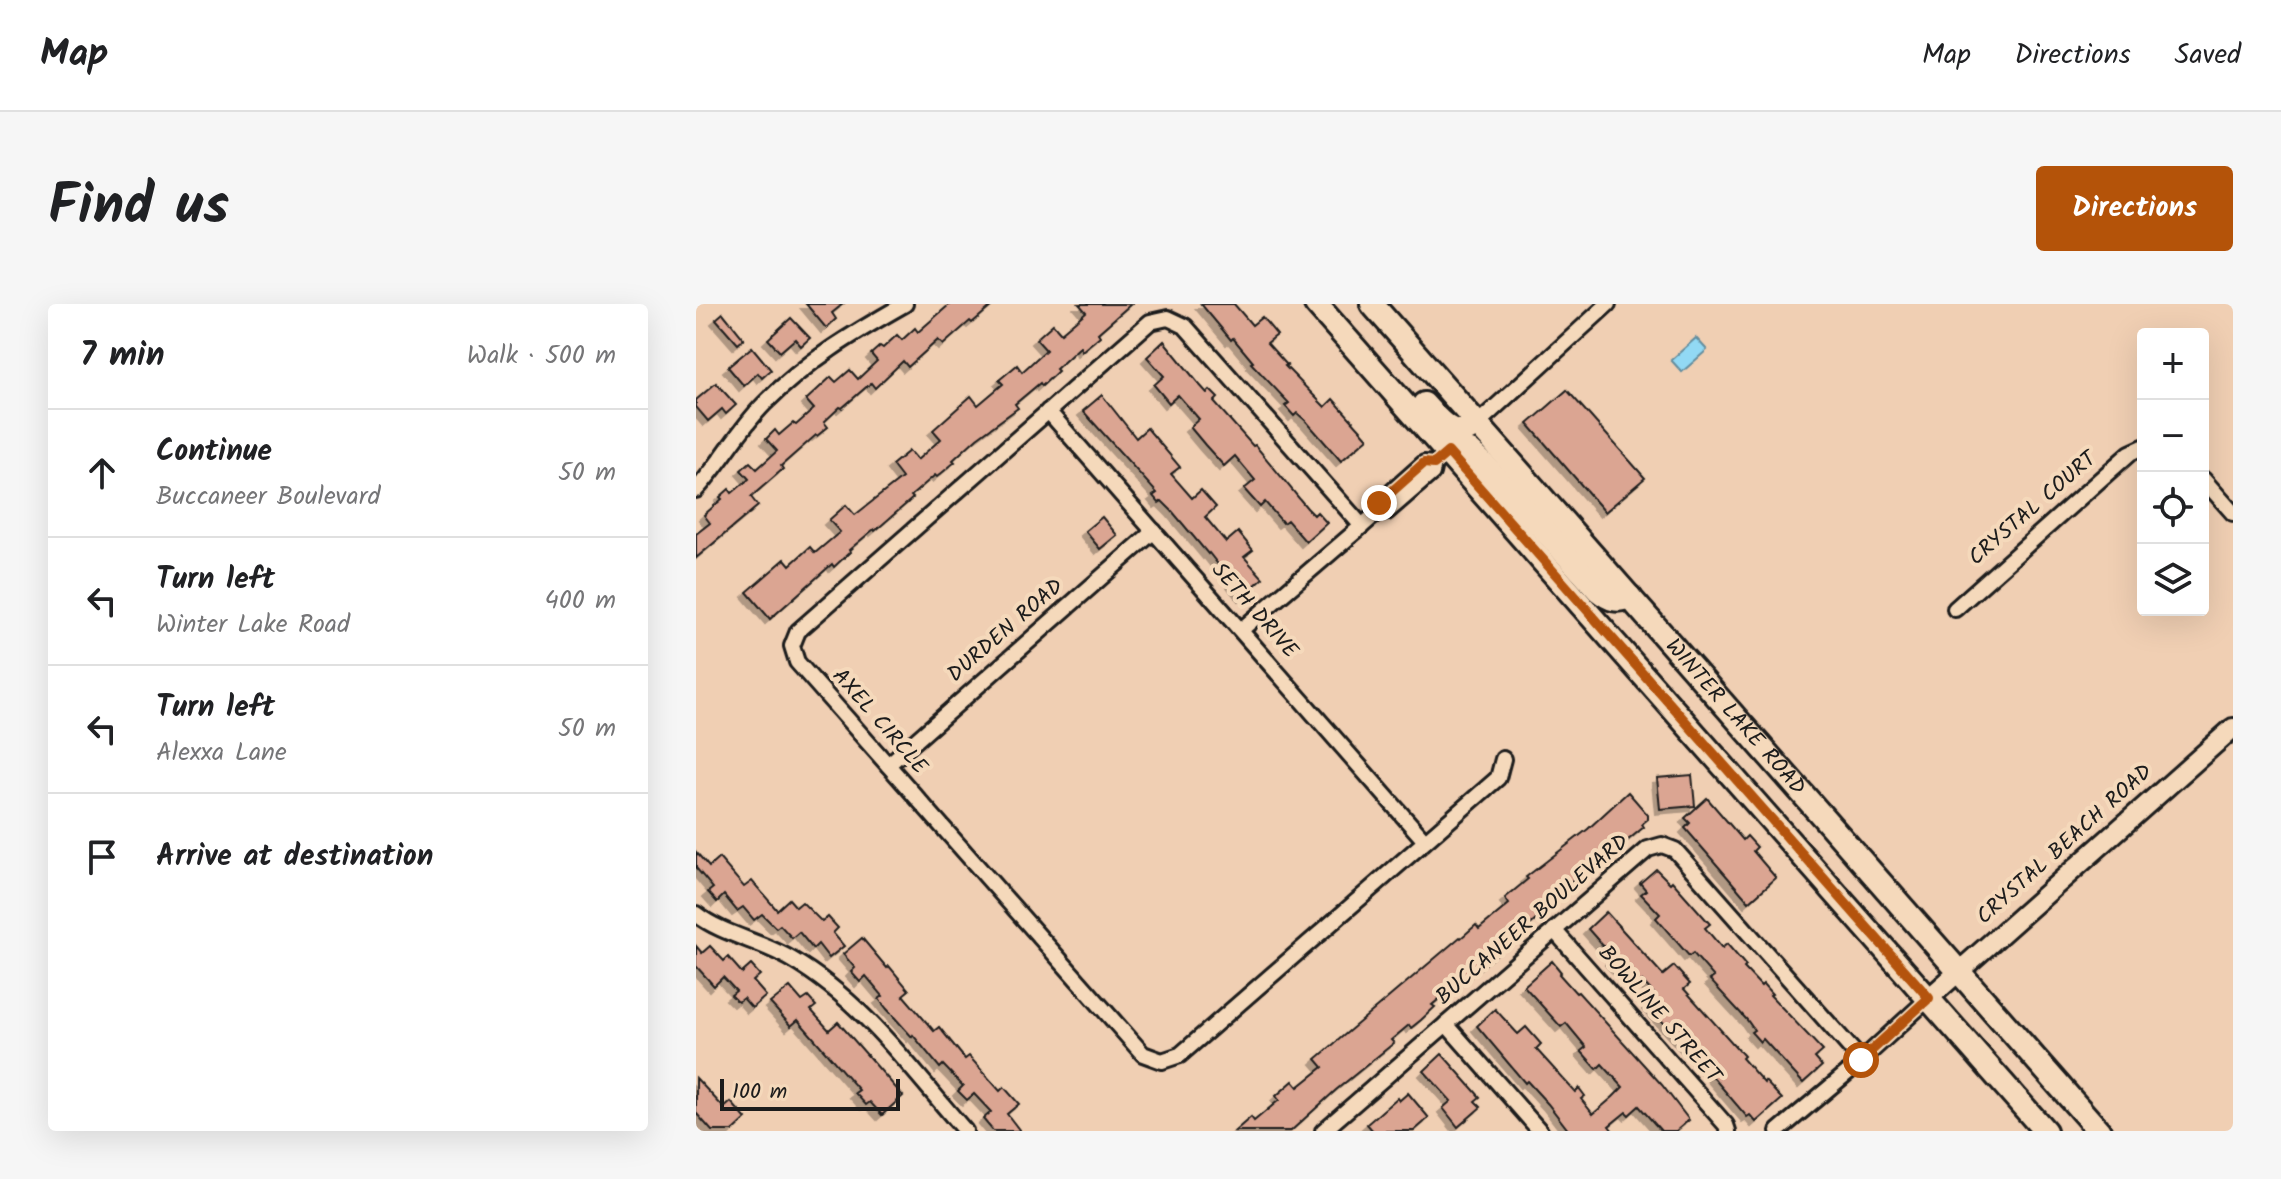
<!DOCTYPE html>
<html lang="en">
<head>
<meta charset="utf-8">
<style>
  body { margin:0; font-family:Kalam,sans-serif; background:#f6f6f6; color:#202124 }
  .controls { position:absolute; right:24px; top:24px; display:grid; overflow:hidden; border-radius:8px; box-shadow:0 8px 32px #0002 }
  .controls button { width:72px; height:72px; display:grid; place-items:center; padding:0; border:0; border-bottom:2px solid #e0e0e0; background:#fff; color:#202124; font:40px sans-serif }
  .scale { position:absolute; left:24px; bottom:20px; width:180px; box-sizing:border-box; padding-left:8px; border:4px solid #1c1c1c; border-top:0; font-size:22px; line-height:28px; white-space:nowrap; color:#1c1c1c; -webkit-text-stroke:6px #f5d9bb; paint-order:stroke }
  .stop { position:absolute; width:24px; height:24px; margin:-18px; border:6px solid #b45309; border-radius:50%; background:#fff }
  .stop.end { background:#b45309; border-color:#fff; box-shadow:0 2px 8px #0008 }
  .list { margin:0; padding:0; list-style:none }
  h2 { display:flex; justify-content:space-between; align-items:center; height:104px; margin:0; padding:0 32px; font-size:34px }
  h2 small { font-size:26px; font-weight:400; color:#757577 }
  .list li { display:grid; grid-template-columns:52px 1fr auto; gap:24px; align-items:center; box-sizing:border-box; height:128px; padding:0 32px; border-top:2px solid #e0e0e0 }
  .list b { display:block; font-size:30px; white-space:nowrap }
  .list p { margin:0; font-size:26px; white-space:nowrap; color:#757577 }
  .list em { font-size:26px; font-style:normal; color:#757577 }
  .icon { flex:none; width:44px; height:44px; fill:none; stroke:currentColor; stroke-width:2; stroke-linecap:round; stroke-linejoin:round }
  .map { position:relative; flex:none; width:1537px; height:827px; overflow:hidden; border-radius:8px }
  header { display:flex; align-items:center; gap:48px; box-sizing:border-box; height:112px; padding:0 40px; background:#fff; border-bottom:2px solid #e0e0e0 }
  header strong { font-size:38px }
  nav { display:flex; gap:44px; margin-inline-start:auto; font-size:28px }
  .intro { display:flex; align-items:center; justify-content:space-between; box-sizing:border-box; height:192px; padding:0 48px }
  h1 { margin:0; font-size:56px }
  .button { padding:20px 36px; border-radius:8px; background:#b45309; color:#fff; font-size:28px; font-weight:700 }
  main { display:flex; gap:48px; padding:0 48px }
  aside { flex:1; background:#fff; border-radius:8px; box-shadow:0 8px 32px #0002 }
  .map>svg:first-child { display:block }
</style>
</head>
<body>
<header>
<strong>Map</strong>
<nav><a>Map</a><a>Directions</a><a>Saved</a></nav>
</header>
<div class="intro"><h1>Find us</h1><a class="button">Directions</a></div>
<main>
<aside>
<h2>7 min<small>Walk · 500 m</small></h2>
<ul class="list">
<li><svg class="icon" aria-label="ahead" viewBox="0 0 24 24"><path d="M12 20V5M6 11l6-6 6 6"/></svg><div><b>Continue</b><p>Buccaneer Boulevard</p></div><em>50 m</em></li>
<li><svg class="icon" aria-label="left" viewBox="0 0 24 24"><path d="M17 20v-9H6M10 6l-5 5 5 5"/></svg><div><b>Turn left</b><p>Winter Lake Road</p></div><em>400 m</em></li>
<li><svg class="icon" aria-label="left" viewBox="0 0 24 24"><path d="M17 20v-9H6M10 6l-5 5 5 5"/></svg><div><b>Turn left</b><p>Alexxa Lane</p></div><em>50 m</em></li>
<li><svg class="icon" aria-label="arrive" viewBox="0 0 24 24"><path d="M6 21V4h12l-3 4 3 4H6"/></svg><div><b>Arrive at destination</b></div></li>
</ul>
</aside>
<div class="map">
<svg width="1537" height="827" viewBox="0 0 1537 827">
  <defs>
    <filter id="shadow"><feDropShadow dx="-5" dy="5" stdDeviation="0" flood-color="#0004"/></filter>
  </defs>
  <rect width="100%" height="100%" fill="#f0cfb3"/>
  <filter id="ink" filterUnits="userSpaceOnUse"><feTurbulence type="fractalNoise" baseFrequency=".0125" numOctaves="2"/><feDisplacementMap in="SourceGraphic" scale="16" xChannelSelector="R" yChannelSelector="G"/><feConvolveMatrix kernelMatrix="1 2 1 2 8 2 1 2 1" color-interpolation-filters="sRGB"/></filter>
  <g filter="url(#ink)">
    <path fill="#92d9f4" stroke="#638d9e" stroke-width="2" d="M1000,34l11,12 -25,22 -11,-12z"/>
    <g fill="#dba592" stroke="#1c1c1c" stroke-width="2" filter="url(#shadow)">
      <path d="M110,0h37l-11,9 4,6 -10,9z"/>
      <path d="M254,0h44l-22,19 -2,-2 -27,24 -5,-5 -30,27 -5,-6 -28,27 -4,-5 -29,25 -2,-1 -16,15 4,5 -11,9 -1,-1 -35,31 2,3 -32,28 7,9 -62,52v-24l14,-11 -6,-8 18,-16 -2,-2 9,-8 3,4 17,-14 -8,-9 9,-8 7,7 20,-18 -11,-12 9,-9 4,5 14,-12 3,2 18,-16 -8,-9 25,-23 5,5 14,-12 8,9 19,-18 -6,-7 9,-8 3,2 14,-13 5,5 13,-12 3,4z"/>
      <path d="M383,0h52l-33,29 2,3 -18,15 -2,-4 -24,22 2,2 -16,15 -2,-3 -25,21 3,4 -41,30 -24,22 2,2 -18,15 -2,-2 -24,21 2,2 -38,33 -1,-2 -25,21 1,2 -16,15 -2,-3 -62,55 -23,-27 38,-33 5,6 20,-18 5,6 25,-21 -11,-12 17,-15 9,10 47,-37 -10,-13 17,-14 8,9 24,-21 -8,-9 38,-34 7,9 25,-21 -4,-4 18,-15 5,7 24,-22 -10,-11 17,-15 8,9 25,-21z"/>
      <path d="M505,0h33l18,21 10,-8 15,18 -10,8 20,22 -2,1 40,41 8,-8 35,39 -27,23 -35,-40 -9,-8 -3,3 -9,-10 4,-3 -38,-40 2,-1 -20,-24 -2,2z"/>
      <path d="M27,9l21,26 -6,5 -22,-25z"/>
      <path d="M95,14l19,20 -9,8 -6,-7 -15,13 -12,-13z"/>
      <path d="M468,37l34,42 9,10 3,-3 8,8 -4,4 39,44 2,-1 52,63 7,7 3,-3 10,11 -21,19 -19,-22 -4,3 -18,-21 -5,5 -16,-18 11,-9 -20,-24 -11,10 -19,-21 -15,-18 9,-8 -21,-24 -9,8 -15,-18 10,-9 -17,-19z"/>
      <path d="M56,43l19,23 -9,8 -4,-5 -14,13 -16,-19z"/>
      <path d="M20,79l20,22 -10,9 -4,-5 -14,12 -12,-14v-7z"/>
      <path d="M871,86l78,88 -40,34 -77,-88z"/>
      <path d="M406,91l34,43 11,-10 33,39 -9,7 21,24 9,-8 15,17 -11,10 21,25 12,-10 15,18 -9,7 19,21 -20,18 -34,-43 -1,1 -36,-43 -10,-10 -3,2 -6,-7 4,-3 -74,-82z"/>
      <path d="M406,213l15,18 -17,14 -15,-18z"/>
      <path d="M996,471l3,31 -35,3 -3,-31z"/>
      <path d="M932,488l20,23v4l-6,5 2,3 -22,18 -4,-4 -20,16 5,5 -23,20 -4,-4 -19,17 3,4 -107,93 -2,-3 -19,16 3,2 -14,13 -10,8 -2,-3 -18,15 3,3 -58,47 -45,41h-56l16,-14 3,4 25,-21 -3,-4 17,-15 5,6 25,-20 -7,-8 144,-122 1,1 15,-13 3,4 30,-25 -4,-6 23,-19 -2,-2 62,-48z"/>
      <path d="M1011,494l36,42 4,-4 10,11 -4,4 23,27 -27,24 -64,-74 5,-5 -5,-5z"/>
      <path d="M0,548l13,15 10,-9 25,29 8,-6 25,29 12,-11 7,8 6,-5 20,20 6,-5 10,11 -5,5 11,13 -15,12 -11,-14 -5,5 -14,-17 -7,6 -12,-13 -4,3 -14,-14 -8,6 -11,-13 -6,4 -13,-16 -7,7 -9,-10 5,-4 -17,-20z"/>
      <path d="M960,565l14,14 2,-2 38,43 -5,4 17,20 5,-4 19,22 -2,2 17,18 2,-2 9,10 -2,1 53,56 -8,7 7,8 -19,17 -40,-44 -3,3 -9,-10 3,-2 -7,-10 -37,-40 4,-3 -21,-24 -4,3 -33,-38 4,-4 -19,-20 5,-4 -6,-7z"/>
      <path d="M910,608l57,63 11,-9 16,18 -6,5 60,67 -2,2 22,25 1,-2 17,18 -26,23 -6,-7 -3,2 -46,-54 -54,-58 9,-9 -14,-15 -7,6 -25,-27 3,-3 -25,-28z"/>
      <path d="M166,634l25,30 2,-2 20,24 -6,5 31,36 5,-4 26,32 4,-3 31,35 4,-4 15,17 -12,10 13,17h-27l-10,-12 8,-7 -17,-18 -7,6 -9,-9 5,-5 -20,-21 -3,3 -27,-33 -1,2 -25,-28 -8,-10 4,-3 -17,-20 -6,6 -9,-10 4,-4 -12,-14z"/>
      <path d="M0,642l6,7 8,-7 14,15 4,-4 14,16 9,-8 9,10 -7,6 13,15 -14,12 -9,-10 -5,4 -7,-7 5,-4 -13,-14 -9,9 -18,-20z"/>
      <path d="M856,657l9,11 -2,2 17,19 2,-1 84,93 27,35 -13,11h-15l-22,-25 -10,9 -3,-3 -17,14 4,5h-44l-21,-27 -21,-23 -2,2 -48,-57 18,-17 23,25 8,-7 15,17 -5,5 39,43 4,-4 6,8 -4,3 12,15 20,-17 10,-10 -21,-23 -5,5 -16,-18 5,-4 -20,-24 -5,4 -37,-41z"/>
      <path d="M94,683l12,14 6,-4 8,9 -5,4 18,20 9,-8 65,74 -21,19 -12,-13 -4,3 -11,-12 4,-3 -61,-70 -7,6 -21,-23z"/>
      <path d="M746,750l38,43 -5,4 6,6 -23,20 -15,-19 8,-7 -27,-30z"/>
      <path d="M0,774l28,30 7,-6 15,17 -13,12h-21l-16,-18z"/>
      <path d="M712,789l21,25 -15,13h-41l-6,-7 30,-26 2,3z"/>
    </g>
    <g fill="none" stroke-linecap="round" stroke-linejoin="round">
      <defs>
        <g id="minor">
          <path d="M352,107l377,430"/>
          <path d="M781,120l131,-120"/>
          <path d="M1507,175l30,34"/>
          <path d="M0,186c25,-27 42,-60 69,-87 43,-43 87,-69 140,-99"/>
          <path d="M681,209l10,-1 45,-39 2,-9 5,-4"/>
          <path d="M666,222l-177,-200 -17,-8 -18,4 -352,309 -6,15 5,16 346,392 19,7 18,-6 318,-277 5,-19"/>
          <path d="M1259,305l175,-156 13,-6"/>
          <path d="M545,326l136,-117 2,-10 45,-40 10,1"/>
          <path d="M192,461l266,-234"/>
          <path d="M0,610c27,21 65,27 95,45 71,41 120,110 174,172"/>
          <path d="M858,626l172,195 2,6"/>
          <path d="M750,720l94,107"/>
          <path d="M627,827l325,-282 14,-4 13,5 186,210"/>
          <path d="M1082,827l75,-63 76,-70"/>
        </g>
        <path id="tertiary" d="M1233,694l304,-270"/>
        <g id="primary">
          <path d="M620,0l729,827"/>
          <path id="s1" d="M676,0l727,827"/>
          <path d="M728,100c15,16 31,39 53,20"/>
          <path d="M752,148l7,-6 15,5 14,13 115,127c11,9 18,11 31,6"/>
        </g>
      </defs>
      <use href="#minor" stroke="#1c1c1c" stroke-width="20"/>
      <use href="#tertiary" stroke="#1c1c1c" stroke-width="24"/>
      <use href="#primary" stroke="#1c1c1c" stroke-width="28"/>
      <use href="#minor" stroke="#f5d9bb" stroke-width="14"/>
      <use href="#tertiary" stroke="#f5d9bb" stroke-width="18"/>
      <use href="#primary" stroke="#f5d9bb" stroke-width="22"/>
    </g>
  </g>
  <g fill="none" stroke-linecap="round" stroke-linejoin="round" filter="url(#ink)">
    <path stroke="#b45309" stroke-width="10" d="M683,199l45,-40 10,1 14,-12 481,546 -68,62"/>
  </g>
  <g text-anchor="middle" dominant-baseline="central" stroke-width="8" stroke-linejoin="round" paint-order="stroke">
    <g font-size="22" fill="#1c1c1c" stroke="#f5d9bb">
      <text transform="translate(1337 205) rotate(-41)">CRYSTAL COURT</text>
      <text transform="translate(558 307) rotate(49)">SETH DRIVE</text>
      <text transform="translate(310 327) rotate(-41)">DURDEN ROAD</text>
      <text stroke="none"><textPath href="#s1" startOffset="550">WINTER LAKE ROAD</textPath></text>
      <text transform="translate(183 418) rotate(49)">AXEL CIRCLE</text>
      <text transform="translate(1369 541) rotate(-42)">CRYSTAL BEACH ROAD</text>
      <text transform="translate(837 616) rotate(-41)">BUCCANEER BOULEVARD</text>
      <text transform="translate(963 711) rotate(49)">BOWLINE STREET</text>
    </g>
  </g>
</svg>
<div class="controls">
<button>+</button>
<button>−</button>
<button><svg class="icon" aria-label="locate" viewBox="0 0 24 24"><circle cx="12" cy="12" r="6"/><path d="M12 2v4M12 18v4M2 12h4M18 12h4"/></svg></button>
<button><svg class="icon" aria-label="layers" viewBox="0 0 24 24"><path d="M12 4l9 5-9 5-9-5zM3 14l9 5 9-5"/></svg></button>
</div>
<div class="scale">100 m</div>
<div class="stop" style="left:1165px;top:756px"></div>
<div class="stop end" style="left:683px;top:199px"></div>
</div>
</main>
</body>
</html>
